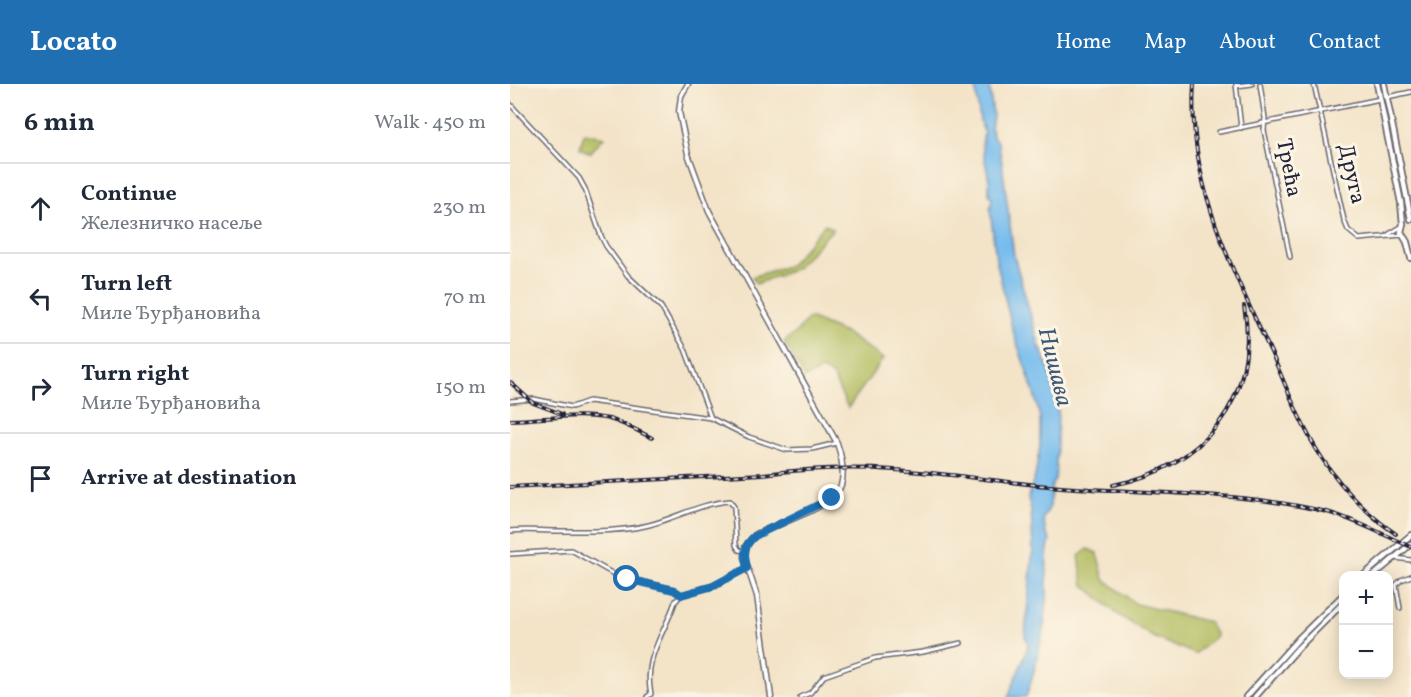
<!DOCTYPE html>
<html lang="en">
<head>
<meta charset="utf-8">
<style>
  body { margin:0; font-family:Vollkorn,serif; background:#f6f6f7; color:#1f2937 }
  .controls { position:absolute; right:18px; bottom:18px; display:grid; overflow:hidden; border-radius:12px; box-shadow:0 3px 15px #0003 }
  .controls button { width:54px; height:54px; display:grid; place-items:center; padding:0; border:0; border-bottom:2px solid #e0e1e3; background:#fff; color:#1f2937; font:30px sans-serif }
  .stop { position:absolute; width:18px; height:18px; margin:-14px; border:4px solid #1f6fb2; border-radius:50%; background:#fff }
  .stop.end { background:#1f6fb2; border-color:#fff; box-shadow:0 2px 6px #0008 }
  .list { margin:0; padding:0; list-style:none }
  h2 { display:flex; justify-content:space-between; align-items:center; height:78px; margin:0; padding:0 24px; font-size:26px }
  h2 small { font-size:20px; font-weight:400; color:#747a83 }
  .list li { display:grid; grid-template-columns:39px 1fr auto; gap:18px; align-items:center; box-sizing:border-box; height:90px; padding:0 24px; border-top:2px solid #e0e1e3 }
  .list b { display:block; font-size:22px; white-space:nowrap }
  .list p { margin:0; font-size:20px; white-space:nowrap; color:#747a83 }
  .list em { font-size:20px; font-style:normal; color:#747a83 }
  .icon { flex:none; width:33px; height:33px; fill:none; stroke:currentColor; stroke-width:2; stroke-linecap:round; stroke-linejoin:round }
  .map { position:relative; flex:none; width:901px; height:613px; overflow:hidden }
  header { display:flex; align-items:center; gap:36px; box-sizing:border-box; height:84px; padding:0 30px; background:#1f6fb2; color:#fff }
  header strong { font-size:28px }
  nav { display:flex; gap:33px; margin-inline-start:auto; font-size:21px }
  main { display:flex }
  aside { flex:1; background:#fff }
  .map>svg:first-child { display:block }
</style>
</head>
<body>
<header>
<strong>Locato</strong>
<nav><a>Home</a><a>Map</a><a>About</a><a>Contact</a></nav>
</header>
<main>
<aside>
<h2>6 min<small>Walk · 450 m</small></h2>
<ul class="list">
<li><svg class="icon" aria-label="ahead" viewBox="0 0 24 24"><path d="M12 20V5M6 11l6-6 6 6"/></svg><div><b>Continue</b><p>Железничко насеље</p></div><em>230 m</em></li>
<li><svg class="icon" aria-label="left" viewBox="0 0 24 24"><path d="M17 20v-9H6M10 6l-5 5 5 5"/></svg><div><b>Turn left</b><p>Миле Ђурђановића</p></div><em>70 m</em></li>
<li><svg class="icon" aria-label="right" viewBox="0 0 24 24"><path d="M7 20v-9h11M14 6l5 5-5 5"/></svg><div><b>Turn right</b><p>Миле Ђурђановића</p></div><em>150 m</em></li>
<li><svg class="icon" aria-label="arrive" viewBox="0 0 24 24"><path d="M6 21V4h12l-3 4 3 4H6"/></svg><div><b>Arrive at destination</b></div></li>
</ul>
</aside>
<div class="map">
<svg width="901" height="613" viewBox="0 0 901 613">
  <rect width="100%" height="100%" fill="#fcf5e5"/>
  <filter id="ink" filterUnits="userSpaceOnUse"><feTurbulence type="fractalNoise" baseFrequency=".0167" numOctaves="2"/><feDisplacementMap in="SourceGraphic" scale="12" xChannelSelector="R" yChannelSelector="G"/><feConvolveMatrix kernelMatrix="1 2 1 2 8 2 1 2 1" color-interpolation-filters="sRGB"/></filter>
  <filter id="wash" filterUnits="userSpaceOnUse"><feTurbulence type="fractalNoise" baseFrequency=".008" numOctaves="4" result="noise"/><feDisplacementMap in="SourceGraphic" scale="24" xChannelSelector="R" yChannelSelector="G"/><feGaussianBlur stdDeviation="1.35" result="paint"/><feColorMatrix in="noise" values="0 0 0 0 0 0 0 0 0 0 0 0 0 0 0 0 0 1.4 0 .05"/><feComposite in="paint" operator="in"/></filter>
  <g filter="url(#wash)">
    <rect width="100%" height="100%" fill="#f3e3c7"/>
    <g fill="#b1bc5e" stroke="#6a6f4c" stroke-width="1.5">
      <path d="M74,49l20,4 -14,16 -10,-5z"/>
      <path d="M315,140l8,5 -38,40 -39,15 -4,-7 38,-12z"/>
      <path d="M299,234l38,16 36,25 -35,49 -16,-33 -11,-5 -16,8 -21,-36 13,-10z"/>
      <path d="M578,465l9,4 7,26 32,25 73,18 7,14 -21,18 -42,-17 -36,-23 -34,-30 -4,-28z"/>
    </g>
    <path fill="#76bcee" stroke="#4c6f94" stroke-width="1.5" d="M465,0h14l4,32 -2,12 2,9 5,5 4,21 12,93 25,89 11,27 8,39 -2,56 -1,12 -4,9 -1,18 -7,13 3,15 4,6c-6,19 -2,40 -3,60 -2,29 -12,70 -21,97h-18l19,-47 1,-8 -3,-6 8,-88 -2,-38 -3,-12 7,-21 5,-31v-29l-6,-24 -22,-65 -16,-69 -6,-50 2,-10 -3,-5v-14l-7,-34 2,-14 -4,-11z"/>
  </g>
  <g filter="url(#ink)">
    <g fill="none" stroke-linecap="round" stroke-linejoin="round">
      <defs>
        <g id="minor">
          <path d="M726,0l5,44"/>
          <path d="M750,0l5,34 -1,12 26,127"/>
          <path d="M804,0l30,136 4,10 11,9 43,-4"/>
          <path d="M726,2l16,-2"/>
          <path d="M877,13l24,-5"/>
          <path d="M0,20l69,74 6,11 16,47 5,10 22,30 33,31 24,42 26,69"/>
          <path d="M709,48l161,-33"/>
          <path d="M879,150l12,-7"/>
          <path d="M0,317l24,-2 38,8 17,-6 122,17 38,19 38,13 25,-1 25,-6"/>
          <path d="M0,447c16,-2 30,0 46,0 31,0 64,1 93,-6 27,-7 52,-22 81,-24l4,6 2,38 3,5 5,1"/>
          <path d="M0,470l61,-4 46,26 57,14 7,5 32,-9 34,-18"/>
          <path d="M885,474l16,2"/>
          <path d="M890,524l-4,-23 5,-5 10,-4"/>
          <path d="M137,613l4,-3c-8,-36 13,-59 24,-92l6,-7"/>
          <path d="M290,613l10,-4 14,-17 51,-18 48,-6 38,-9"/>
        </g>
        <path id="tertiary" d="M178,0l-7,12 -2,16 9,42 21,57 128,232c4,12 8,29 4,42 -8,24 -65,38 -86,50l-9,11 -2,11 13,39 14,101"/>
        <g id="secondary">
          <path d="M867,0l24,119 2,21 -2,8 6,10 4,16"/>
          <path d="M874,0l27,135"/>
          <path d="M853,492l48,-41"/>
          <path d="M863,492l38,-32"/>
          <path d="M736,613l54,-60 44,-43"/>
          <path d="M745,613l43,-49 46,-46"/>
        </g>
      </defs>
      <use href="#minor" stroke="#6b666c" stroke-width="6"/>
      <use href="#tertiary" stroke="#6b666c" stroke-width="7"/>
      <use href="#secondary" stroke="#6b666c" stroke-width="8"/>
      <use href="#minor" stroke="#fff" stroke-width="3"/>
      <use href="#tertiary" stroke="#fff" stroke-width="4"/>
      <use href="#secondary" stroke="#fff" stroke-width="4.5"/>
      <defs>
        <g id="rail">
          <path d="M684,0c-7,101 40,188 81,277 16,37 31,77 56,110 18,24 40,46 65,63"/>
          <path d="M0,298l23,21 29,11"/>
          <path d="M0,336c32,0 67,-8 99,-1 15,4 29,12 43,19"/>
          <path d="M603,401c89,-17 148,-86 131,-179"/>
          <path d="M0,403l253,-13c43,-5 88,-7 131,-4 56,3 111,13 167,17 88,7 180,4 266,25 29,8 57,23 84,35"/>
        </g>
      </defs>
      <use href="#rail" stroke="#22223b" stroke-width="4"/>
      <use href="#rail" stroke="#fcf5e5" stroke-width="1.5" stroke-dasharray="4.5" stroke-linecap="butt"/>
    </g>
  </g>
  <g fill="none" stroke-linecap="round" stroke-linejoin="round" filter="url(#ink)">
    <path stroke="#1f6fb2" stroke-width="8" d="M117,495l47,11 7,5 32,-9 34,-18c-3,-13 -4,-23 8,-32l77,-38"/>
  </g>
  <g text-anchor="middle" dominant-baseline="central" stroke-width="6" stroke-linejoin="round" paint-order="stroke">
    <g font-size="22" fill="#22223b" stroke="#fcf5e5">
      <text transform="translate(778 84) rotate(79)">Трећа</text>
      <text transform="translate(841 90) rotate(77)">Друга</text>
    </g>
    <g font-size="24" font-style="italic" fill="#3f587a" stroke="#fcf5e5">
      <text transform="translate(544 283) rotate(76)">Нишава</text>
    </g>
  </g>
</svg>
<div class="controls">
<button>+</button>
<button>−</button>
</div>
<div class="stop" style="left:117px;top:495px"></div>
<div class="stop end" style="left:322px;top:414px"></div>
</div>
</main>
</body>
</html>
